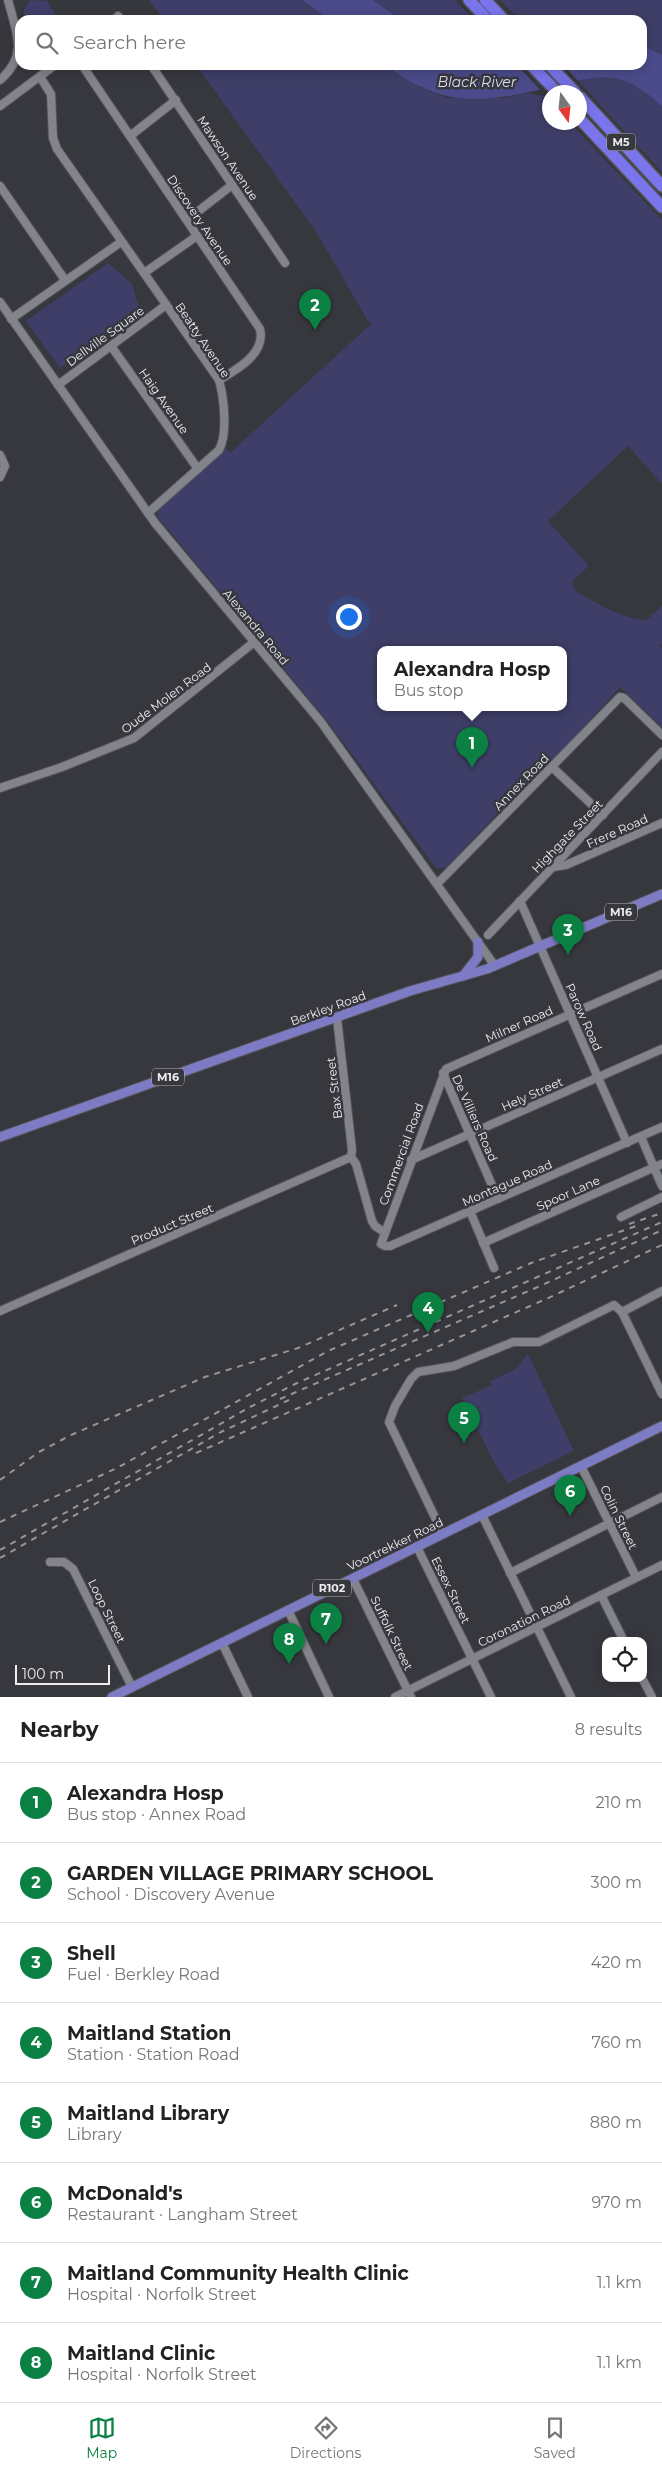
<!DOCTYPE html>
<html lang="en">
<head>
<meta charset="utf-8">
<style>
  body { margin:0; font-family:Montserrat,sans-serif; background:#f6f6f6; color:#222 }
  .controls { position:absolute; right:15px; bottom:15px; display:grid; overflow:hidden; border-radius:10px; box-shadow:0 2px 12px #0003 }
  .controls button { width:45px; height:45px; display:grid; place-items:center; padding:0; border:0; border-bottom:1px solid #e0e0e0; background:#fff; color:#222; font:25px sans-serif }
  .compass { position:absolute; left:542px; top:85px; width:45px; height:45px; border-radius:50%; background:#fff; box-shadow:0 2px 12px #0003; rotate:165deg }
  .scale { position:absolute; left:15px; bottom:12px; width:95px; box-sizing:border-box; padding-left:5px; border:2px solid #ececf0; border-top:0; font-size:14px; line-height:18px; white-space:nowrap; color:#ececf0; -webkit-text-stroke:4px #37373e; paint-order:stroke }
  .you { position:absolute; left:348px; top:616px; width:18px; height:18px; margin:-12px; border:4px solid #fff; border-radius:50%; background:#1a73e8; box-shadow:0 0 0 8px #1a73e833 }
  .badge { display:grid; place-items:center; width:32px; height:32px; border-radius:50%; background:#0b8043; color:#fff; font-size:16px; font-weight:700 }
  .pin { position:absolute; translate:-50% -41px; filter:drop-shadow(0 1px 2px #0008) }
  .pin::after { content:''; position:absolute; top:26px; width:18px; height:15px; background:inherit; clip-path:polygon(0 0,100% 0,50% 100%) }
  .popup { position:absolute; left:377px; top:646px; width:190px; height:65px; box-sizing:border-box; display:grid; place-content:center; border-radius:10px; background:#fff; filter:drop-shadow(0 1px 4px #0005); font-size:16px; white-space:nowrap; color:#767676 }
  .popup b { font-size:19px; color:#222 }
  .popup::after { content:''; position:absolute; left:50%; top:100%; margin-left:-10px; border:10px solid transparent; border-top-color:#fff }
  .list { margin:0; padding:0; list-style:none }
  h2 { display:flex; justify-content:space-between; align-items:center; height:65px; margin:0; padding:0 20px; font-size:21px }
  h2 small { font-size:16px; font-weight:400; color:#767676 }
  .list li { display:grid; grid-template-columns:32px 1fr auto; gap:15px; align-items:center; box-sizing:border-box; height:80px; padding:0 20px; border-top:1px solid #e0e0e0 }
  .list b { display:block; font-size:19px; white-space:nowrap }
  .list p { margin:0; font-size:16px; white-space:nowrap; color:#767676 }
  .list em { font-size:16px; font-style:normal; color:#767676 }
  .icon { flex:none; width:28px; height:28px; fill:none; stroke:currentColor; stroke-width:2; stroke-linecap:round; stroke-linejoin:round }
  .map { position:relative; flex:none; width:662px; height:1697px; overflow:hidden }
  .search { position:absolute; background:#fff; box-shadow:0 2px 12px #0003; left:15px; right:15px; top:15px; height:55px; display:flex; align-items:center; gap:12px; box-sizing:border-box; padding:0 18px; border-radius:15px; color:#767676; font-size:19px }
  .sheet { height:705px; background:#fff }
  nav { display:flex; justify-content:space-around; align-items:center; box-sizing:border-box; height:70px; border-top:1px solid #e0e0e0; background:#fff; font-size:14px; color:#767676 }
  nav a { display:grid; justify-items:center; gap:2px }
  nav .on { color:#0b8043 }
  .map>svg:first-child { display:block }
</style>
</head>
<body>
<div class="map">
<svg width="662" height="1697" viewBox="0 0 662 1697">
  <rect width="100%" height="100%" fill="#37373e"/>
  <g fill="#3e3e68" fill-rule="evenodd">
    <path d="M30,0l17,1 12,19h-35v-11z"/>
    <path d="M149,0h154l26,20h-165z"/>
    <path d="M373,0h82l19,20h-73z"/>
    <path d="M500,0h162v172l-99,-107h79v-45h-122z"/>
    <path d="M196,65h190l37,24 26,9h55l22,-5 19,3 4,4 1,22 20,1 92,97v264l-34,-38 -80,75 41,45 -17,15 4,10c20,12 47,28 70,29l16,-14v37l-2,3 2,2v79l-42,-40 -76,84 -22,16 -76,81h-10l-107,-145 -172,-207 1,-6 68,-62 4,5 142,-130 -4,-2 -53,-91zM381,649h182v58h-182z"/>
    <path d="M108,263l24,21 8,28 -80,56 -34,-47z"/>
    <path d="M528,1354l46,97 -66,32 -12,-17 -34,-68 30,-13 -2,-4 24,-11z"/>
  </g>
  <g fill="#4b4b8b">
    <path d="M303,0h70l28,20h-72z"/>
    <path d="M642,45l20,10v51c-13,-12 -31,-26 -49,-28 -18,-3 -40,4 -57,8 -67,16 -112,25 -170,-21h256z"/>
  </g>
  <path fill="#37373e" d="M517,65h46l17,18 -38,9z"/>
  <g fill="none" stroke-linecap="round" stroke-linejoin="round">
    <defs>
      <g id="minor">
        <path d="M114,20l4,-4 3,4"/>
        <path d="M82,65l178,264c6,25 -24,41 -41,51"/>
        <path d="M151,65l134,198"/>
        <path d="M40,77l11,17 2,44 4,11 162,231c5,18 9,54 0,70l-71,63"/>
        <path d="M0,80c29,-25 16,-48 8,-80"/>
        <path d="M0,106l55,-41"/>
        <path d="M130,136l46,-36"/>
        <path d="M0,186l65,94"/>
        <path d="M187,220l45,-35"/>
        <path d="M144,273l53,-37"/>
        <path d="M0,302l155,221 166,199 174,244"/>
        <path d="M11,319l110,-77"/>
        <path d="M111,346l87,123"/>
        <path d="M58,385l108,-80"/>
        <path d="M0,455l5,11 -5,11"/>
        <path d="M552,767l51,48"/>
        <path d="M0,788l62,-21 72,-29 119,-95"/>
        <path d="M553,867l13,-2 96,-42"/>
        <path d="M438,883l182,-186 4,1 38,37"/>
        <path d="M520,901l107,242"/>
        <path d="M488,935l174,-183"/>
        <path d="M662,974l-216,95 -65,175 4,2h5l272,-119"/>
        <path d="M443,1073l55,126"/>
        <path d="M641,1137l21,49"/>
        <path d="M351,1157l5,7 16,57 3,5 9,6"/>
        <path d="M411,1160l251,-111"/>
        <path d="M470,1211l24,57"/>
        <path d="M621,1217l41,-20"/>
        <path d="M483,1243l179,-79"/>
        <path d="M0,1311l351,-154 1,-7 -15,-132"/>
        <path d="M622,1312l40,-21"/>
        <path d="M581,1466l55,111"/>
        <path d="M482,1515l89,182"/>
        <path d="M443,1534l-54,-112 6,-16 16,-27 7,-7 36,-6 59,-24h26l75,-37 8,7 40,82"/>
        <path d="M417,1547l74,150"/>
        <path d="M50,1562h14l9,7 59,118"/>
        <path d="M510,1573l152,-76"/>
        <path d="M353,1579l58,118"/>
        <path d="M601,1595l23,46"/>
        <path d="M288,1610l41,87"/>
        <path d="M222,1643l26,54"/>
        <path d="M642,1678l10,19"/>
        <path d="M395,1697l267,-132"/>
      </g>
      <g id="major">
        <path d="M463,976l15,-19v-15"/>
        <path d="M0,1137l410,-146 77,-22 175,-75"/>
        <path d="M112,1697l550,-271"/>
      </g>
      <g id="highway">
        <path d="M469,0l19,20"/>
        <path d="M485,0l19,20"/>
        <path d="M531,65l26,27"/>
        <path d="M549,65l26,27"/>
        <path d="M580,97l82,89"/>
        <path d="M580,119l82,88"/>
      </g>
    </defs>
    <use href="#minor" stroke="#54545a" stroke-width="10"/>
    <use href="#major" stroke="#54545a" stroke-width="11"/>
    <use href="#highway" stroke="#54545a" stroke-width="14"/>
    <use href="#minor" stroke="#83838b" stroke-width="8"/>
    <use href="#major" stroke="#7e7bc5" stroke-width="9"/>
    <use href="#highway" stroke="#7a75ec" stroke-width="11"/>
    <g stroke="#96969b" stroke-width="2" stroke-dasharray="6 6" stroke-linecap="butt">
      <path d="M629,1224l33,-11"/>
      <path d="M280,1399l260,-113 122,-56"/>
      <path d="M196,1453l350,-154 116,-54"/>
      <path d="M0,1480l39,-28 32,-17 134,-58 93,-29 99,-43"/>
      <path d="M0,1522l117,-54 211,-117 203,-88 105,-37"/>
      <path d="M0,1550l250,-143 45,-23 367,-162"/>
      <path d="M0,1558l221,-126 68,-32"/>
    </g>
  </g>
  <g text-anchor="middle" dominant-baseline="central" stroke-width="5" stroke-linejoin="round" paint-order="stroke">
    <g fill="#37373e" stroke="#b6b6bb" stroke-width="1">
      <rect x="607" y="133.5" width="28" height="17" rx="4"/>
      <rect x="605" y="903.5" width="32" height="17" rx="4"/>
      <rect x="152" y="1068.5" width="32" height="17" rx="4"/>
      <rect x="313" y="1579.5" width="38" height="17" rx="4"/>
    </g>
    <g font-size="11" font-weight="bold" fill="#ececf0">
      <text x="621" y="142">M5</text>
      <text x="621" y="912">M16</text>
      <text x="168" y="1077">M16</text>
      <text x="332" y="1588">R102</text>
    </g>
    <g font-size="12" fill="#ececf0" stroke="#37373e">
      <text transform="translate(228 158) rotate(56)">Mawson Avenue</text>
      <text transform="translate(200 220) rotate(56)">Discovery Avenue</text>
      <text transform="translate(105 336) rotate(-36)">Dellville Square</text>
      <text transform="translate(203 340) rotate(56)">Beatty Avenue</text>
      <text transform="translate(164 401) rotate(55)">Haig Avenue</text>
      <text transform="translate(256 627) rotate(50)">Alexandra Road</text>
      <text transform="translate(166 698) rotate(-37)">Oude Molen Road</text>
      <text transform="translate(521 782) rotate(-46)">Annex Road</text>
      <text transform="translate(617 831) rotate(-24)">Frere Road</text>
      <text transform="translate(567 836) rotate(-46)">Highgate Street</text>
      <text transform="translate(328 1008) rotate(-20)">Berkley Road</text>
      <text transform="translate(584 1017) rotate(66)">Parow Road</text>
      <text transform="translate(519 1024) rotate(-24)">Milner Road</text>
      <text transform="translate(334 1088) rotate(-97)">Bax Street</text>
      <text transform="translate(532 1094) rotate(-24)">Hely Street</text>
      <text transform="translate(475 1118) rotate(66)">De Villiers Road</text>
      <text transform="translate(401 1154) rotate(-70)">Commercial Road</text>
      <text transform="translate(507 1183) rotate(-24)">Montague Road</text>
      <text transform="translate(568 1193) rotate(-24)">Spoor Lane</text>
      <text transform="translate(172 1224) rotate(-23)">Product Street</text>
      <text transform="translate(619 1517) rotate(64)">Colin Street</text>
      <text transform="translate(395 1544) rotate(-26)">Voortrekker Road</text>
      <text transform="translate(451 1590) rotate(64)">Essex Street</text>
      <text transform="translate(107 1611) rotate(64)">Loop Street</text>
      <text transform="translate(524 1621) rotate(-26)">Coronation Road</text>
      <text transform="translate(392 1633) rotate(64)">Suffolk Street</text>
    </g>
    <g font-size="14" font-style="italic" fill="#dddff3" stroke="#37373e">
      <text x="477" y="82">Black River</text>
    </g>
  </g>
</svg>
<div class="controls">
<button><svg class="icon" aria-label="locate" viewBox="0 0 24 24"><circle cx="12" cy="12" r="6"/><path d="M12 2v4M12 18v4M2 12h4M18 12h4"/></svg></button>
</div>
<svg class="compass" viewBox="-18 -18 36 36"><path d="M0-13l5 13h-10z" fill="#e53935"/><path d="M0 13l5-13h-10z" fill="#767676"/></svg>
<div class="scale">100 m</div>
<div class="you"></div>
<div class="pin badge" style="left:472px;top:768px">1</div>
<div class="popup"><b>Alexandra Hosp</b>Bus stop</div>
<div class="pin badge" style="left:315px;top:330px">2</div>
<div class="pin badge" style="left:568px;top:955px">3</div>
<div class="pin badge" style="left:428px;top:1333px">4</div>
<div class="pin badge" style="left:464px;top:1443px">5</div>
<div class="pin badge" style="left:570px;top:1516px">6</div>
<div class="pin badge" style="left:326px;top:1644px">7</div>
<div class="pin badge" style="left:289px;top:1664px">8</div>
<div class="search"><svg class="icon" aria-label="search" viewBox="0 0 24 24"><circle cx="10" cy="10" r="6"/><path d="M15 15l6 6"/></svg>Search here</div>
</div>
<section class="sheet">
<h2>Nearby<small>8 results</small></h2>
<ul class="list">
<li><span class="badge">1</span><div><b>Alexandra Hosp</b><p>Bus stop · Annex Road</p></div><em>210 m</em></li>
<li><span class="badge">2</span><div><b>GARDEN VILLAGE PRIMARY SCHOOL</b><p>School · Discovery Avenue</p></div><em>300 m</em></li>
<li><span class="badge">3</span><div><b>Shell</b><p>Fuel · Berkley Road</p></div><em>420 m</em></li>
<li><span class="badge">4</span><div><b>Maitland Station</b><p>Station · Station Road</p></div><em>760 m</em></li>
<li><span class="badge">5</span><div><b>Maitland Library</b><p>Library</p></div><em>880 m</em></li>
<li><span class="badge">6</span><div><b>McDonald's</b><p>Restaurant · Langham Street</p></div><em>970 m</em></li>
<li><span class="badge">7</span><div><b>Maitland Community Health Clinic</b><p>Hospital · Norfolk Street</p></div><em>1.1 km</em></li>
<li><span class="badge">8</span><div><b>Maitland Clinic</b><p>Hospital · Norfolk Street</p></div><em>1.1 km</em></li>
</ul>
</section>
<nav>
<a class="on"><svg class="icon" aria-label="map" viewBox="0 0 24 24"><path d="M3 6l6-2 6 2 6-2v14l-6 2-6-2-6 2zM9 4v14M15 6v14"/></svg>Map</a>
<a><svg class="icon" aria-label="directions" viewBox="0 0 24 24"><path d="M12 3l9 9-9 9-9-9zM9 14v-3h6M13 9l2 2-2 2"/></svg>Directions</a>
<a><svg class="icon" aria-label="saved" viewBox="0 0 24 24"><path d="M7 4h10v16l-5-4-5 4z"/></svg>Saved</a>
</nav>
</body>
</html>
